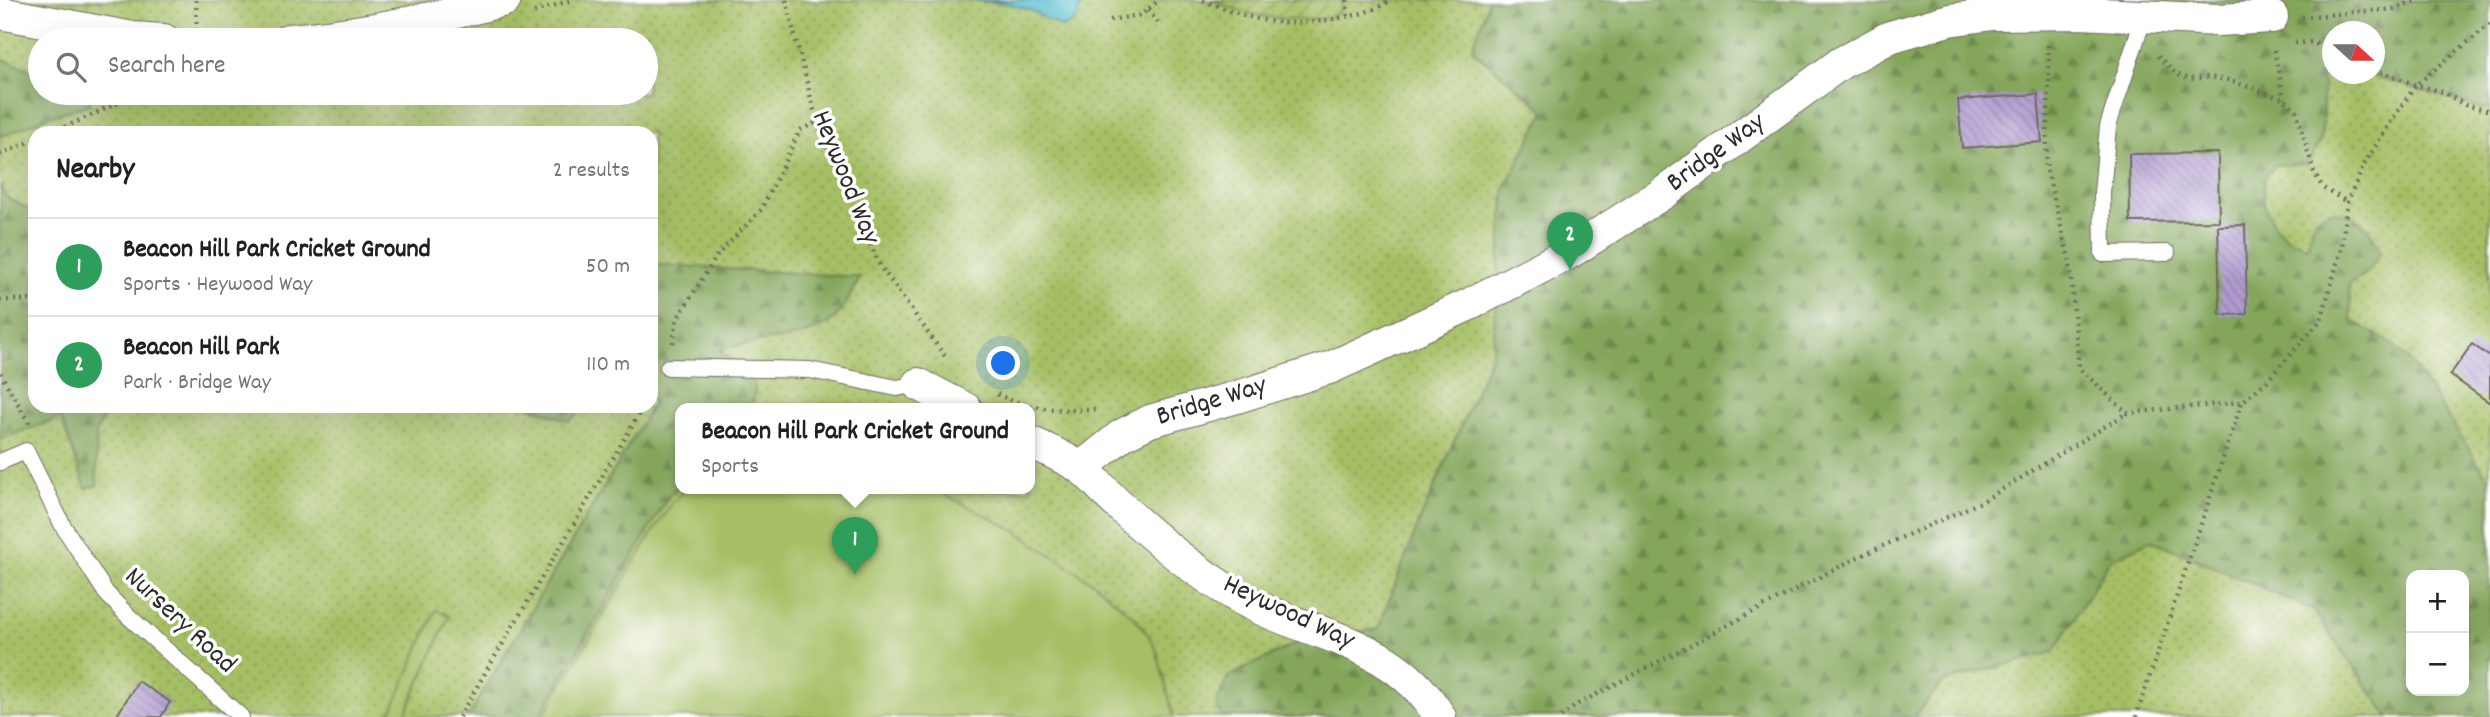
<!DOCTYPE html>
<html lang="en">
<head>
<meta charset="utf-8">
<style>
  body { margin:0; font-family:Dekko,sans-serif; background:#f6f6f6; color:#202124 }
  .controls { position:absolute; right:21px; bottom:21px; display:grid; overflow:hidden; border-radius:14px; box-shadow:0 7px 28px #0002 }
  .controls button { width:63px; height:63px; display:grid; place-items:center; padding:0; border:0; border-bottom:2px solid #e0e0e0; background:#fff; color:#202124; font:35px sans-serif }
  .compass { position:absolute; left:2322px; top:21px; width:63px; height:63px; border-radius:50%; background:#fff; box-shadow:0 7px 28px #0002; rotate:111deg }
  .you { position:absolute; left:1004px; top:364px; width:24px; height:24px; margin:-18px; border:5px solid #fff; border-radius:50%; background:#1a73e8; box-shadow:0 0 0 10px #1a73e833 }
  .badge { display:grid; place-items:center; width:46px; height:46px; border-radius:50%; background:#1f6fb2; color:#fff; font-size:23px; font-weight:700 }
  .pin { position:absolute; translate:-50% -58px; filter:drop-shadow(0 2px 4px #0008) }
  .pin::after { content:''; position:absolute; top:37px; width:24px; height:21px; background:inherit; clip-path:polygon(0 0,100% 0,50% 100%) }
  .popup { position:absolute; left:675px; top:403px; width:360px; height:91px; box-sizing:border-box; display:grid; place-content:center; border-radius:14px; background:#fff; filter:drop-shadow(0 2px 5px #0005); font-size:23px; white-space:nowrap; color:#757577 }
  .popup b { font-size:26px; color:#202124 }
  .popup::after { content:''; position:absolute; left:50%; top:100%; margin-left:-14px; border:14px solid transparent; border-top-color:#fff }
  .list { margin:0; padding:0; list-style:none }
  h2 { display:flex; justify-content:space-between; align-items:center; height:91px; margin:0; padding:0 28px; font-size:30px }
  h2 small { font-size:23px; font-weight:400; color:#757577 }
  .list li { display:grid; grid-template-columns:46px 1fr auto; gap:21px; align-items:center; box-sizing:border-box; height:98px; padding:0 28px; border-top:2px solid #e0e0e0 }
  .list b { display:block; font-size:26px; white-space:nowrap }
  .list p { margin:0; font-size:23px; white-space:nowrap; color:#757577 }
  .list em { font-size:23px; font-style:normal; color:#757577 }
  .icon { flex:none; width:38px; height:38px; fill:none; stroke:currentColor; stroke-width:2; stroke-linecap:round; stroke-linejoin:round }
  .map { position:relative; flex:none; width:2490px; height:717px; overflow:hidden }
  .search { position:absolute; background:#fff; box-shadow:0 7px 28px #0002; left:28px; top:28px; width:630px; height:77px; display:flex; align-items:center; gap:18px; box-sizing:border-box; padding:0 24px; border-radius:38px; color:#757577; font-size:26px }
  .panel { position:absolute; background:#fff; box-shadow:0 7px 28px #0002; left:28px; top:126px; width:630px; height:287px; border-radius:21px }
  .map>svg:first-child { display:block }
</style>
</head>
<body>
<div class="map">
<svg width="2490" height="717" viewBox="0 0 2490 717">
  <defs>
    <pattern id="grass-dots" width="8" height="8" patternUnits="userSpaceOnUse" patternTransform="scale(1.75)"><rect width="8" height="8" fill="#a6bf65"/><path d="M2 2h.1M6 6h.1" fill="none" stroke="#879b53" stroke-width="1.8" stroke-linecap="round"/></pattern>
    <pattern id="forest-firs" width="22" height="20" patternUnits="userSpaceOnUse" patternTransform="scale(1.75)"><rect width="22" height="20" fill="#84a65a"/><path d="M5 1l3.5 6h-7zM16 11l3.5 6h-7z" fill="#6c874b"/></pattern>
    <pattern id="garden-furrows" width="10" height="10" patternUnits="userSpaceOnUse" patternTransform="scale(1.75)"><rect width="10" height="10" fill="#a6bf65"/><path d="M-1 1l2-2M0 10L10 0M9 11l2-2" fill="none" stroke="#879b53"/></pattern>
    <pattern id="building-back-hatch" width="6" height="6" patternUnits="userSpaceOnUse" patternTransform="scale(1.75)"><rect width="6" height="6" fill="#b09bd0"/><path d="M-1 5l2 2M0 0l6 6M5-1l2 2" fill="none" stroke="#8f7fa9"/></pattern>
  </defs>
  <rect width="100%" height="100%" fill="#fff"/>
  <filter id="ink" filterUnits="userSpaceOnUse"><feTurbulence type="fractalNoise" baseFrequency=".0143" numOctaves="2"/><feDisplacementMap in="SourceGraphic" scale="14" xChannelSelector="R" yChannelSelector="G"/><feConvolveMatrix kernelMatrix="1 2 1 2 8 2 1 2 1" color-interpolation-filters="sRGB"/></filter>
  <filter id="wash" filterUnits="userSpaceOnUse"><feTurbulence type="fractalNoise" baseFrequency=".00686" numOctaves="4" result="noise"/><feDisplacementMap in="SourceGraphic" scale="28" xChannelSelector="R" yChannelSelector="G"/><feGaussianBlur stdDeviation="1.57" result="paint"/><feColorMatrix in="noise" values="0 0 0 0 0 0 0 0 0 0 0 0 0 0 0 0 0 1.4 0 .05"/><feComposite in="paint" operator="in"/></filter>
  <g filter="url(#wash)">
    <rect width="100%" height="100%" fill="#e9e3c3"/>
    <path fill="url(#grass-dots)" stroke="#687548" stroke-width="2" fill-rule="evenodd" d="M0,0h2490v717h-2490zM2332,32h42v42h-42zM40,40h606v53h-606zM35,133h616v273h-616zM680,409h350v80h-350zM2411,575h53v116h-53z"/>
    <g fill="url(#forest-firs)" stroke="#586842" stroke-width="2" fill-rule="evenodd">
      <path d="M1489,0h1001v107l-7,2 -115,-35h6v-42h-42v27l-9,-3v62l-2,23 -14,23 -32,1 -11,14v24l9,21 14,14 20,9c2,-6 2,-15 5,-21 12,-26 45,-13 58,6 4,6 7,13 11,19l-13,20 -19,13 2,36 43,25 23,25 73,111v236h-101l-76,-107 -161,-70 -42,20 -56,92 -111,30 -29,35h-692l-6,-13 12,-27 73,-36 77,-12 40,-104 74,-171 13,-167 40,-76 -73,-61zM2411,575h53v116h-53z"/>
      <path d="M0,59c14,2 27,12 40,13v21h47l3,11 -43,13 -47,20z"/>
      <path d="M0,185l7,13 28,14v194h74l-13,26 1,53 -11,4 -25,-71 -61,21z"/>
      <path d="M661,265l199,12c-8,15 -16,35 -30,45 -33,23 -74,15 -110,28 21,20 46,25 30,59h-70v75l-12,13 -129,220h-71l185,-313 -2,-9v-128z"/>
      <path d="M529,406h59l-19,15z"/>
    </g>
    <path fill="url(#garden-furrows)" stroke="#687548" stroke-width="2" d="M1212,0h130v9c-10,18 -76,8 -94,4 -13,-3 -24,-8 -36,-13z"/>
    <g fill="#a6bf65" stroke="#687548" stroke-width="2">
      <path d="M686,489l250,1 80,41 79,53 40,34 14,18 8,16 17,65h-631l103,-174 26,-40z"/>
      <path d="M436,610l13,6 -45,101h-15z"/>
    </g>
    <path fill="#50bccc" stroke="#3e747c" stroke-width="2" d="M959,0h121l1,4 -5,16 -13,8 -33,-18 -24,-7z"/>
    <g id="blocks">
      <g fill="url(#building-back-hatch)">
        <path d="M2038,94l4,48 -80,6 -4,-48z"/>
        <path d="M2218,153l1,68 -89,1 -1,-68z"/>
        <path d="M2245,225l2,89 -27,1 -2,-89z"/>
        <path d="M2472,344l18,13v46l-40,-28z"/>
        <path d="M138,681l32,21 -9,15h-45z"/>
      </g>
    </g>
  </g>
  <g filter="url(#ink)">
    <use href="#blocks" fill-opacity="0" stroke="#6e6b60" stroke-width="2"/>
    <g fill="none" stroke-linecap="round" stroke-linejoin="round">
      <defs>
        <g id="lane">
          <path d="M2144,16l-36,110 -6,67 1,61 64,-1"/>
          <path d="M668,367l142,3 87,18 21,-4"/>
          <path d="M0,462l26,-11 37,75 43,67 21,22 114,102"/>
        </g>
        <g id="street">
          <path d="M0,13l133,25 31,2"/>
          <path d="M288,40c73,-6 146,-21 217,-40"/>
          <path d="M918,384l48,25"/>
          <path d="M1030,442c17,8 37,16 52,27 14,11 25,26 38,37 35,33 72,63 113,88 74,45 156,40 207,123"/>
          <path d="M1081,468l41,-33 28,-14 87,-24 95,-30 138,-63 99,-51 93,-59 179,-131 49,-26 59,-17 44,-6 87,-1 138,7 54,-3"/>
        </g>
      </defs>
      <use href="#lane" stroke="#6e6b60" stroke-width="18"/>
      <use href="#street" stroke="#6e6b60" stroke-width="34"/>
      <g stroke="#6e6b60" stroke-width="4.5" stroke-dasharray="2 5" stroke-linecap="butt">
        <path d="M196,0l1,31"/>
        <path d="M786,0l31,122 63,144 67,93"/>
        <path d="M1203,0c48,21 84,29 136,18 18,-3 36,-7 51,-18"/>
        <path d="M1347,0l1,17"/>
        <path d="M1148,10l11,14"/>
        <path d="M534,12l38,-12"/>
        <path d="M2302,17l91,-8 25,-9"/>
        <path d="M1110,20l31,-5 18,-15"/>
        <path d="M2295,43l17,-1 20,9"/>
        <path d="M2048,45l1,35 -3,86 24,97 9,105 48,45 115,-11"/>
        <path d="M2274,50l10,49"/>
        <path d="M2158,56l18,18 13,5 20,-2 19,3 56,19 12,11 18,62 9,16 24,14"/>
        <path d="M2374,69l42,16 27,7 22,13 25,6"/>
        <path d="M52,133l88,-40"/>
        <path d="M0,154l35,-14"/>
        <path d="M0,300h35"/>
        <path d="M673,343l4,-24 41,-65 44,-45 38,-79 17,-8"/>
        <path d="M0,373l31,53"/>
        <path d="M997,394c29,15 69,18 101,15"/>
        <path d="M459,717l185,-311"/>
        <path d="M1561,717l17,-13 276,-145 129,-58 144,-88"/>
        <path d="M2136,717l106,-315 25,-21 54,-61 21,-74 5,-44 19,-41 26,-41 24,-35 74,-61"/>
      </g>
      <use href="#lane" stroke="#fff" stroke-width="16"/>
      <use href="#street" stroke="#fff" stroke-width="32"/>
    </g>
  </g>
  <g text-anchor="middle" dominant-baseline="central" stroke-width="7" stroke-linejoin="round" paint-order="stroke">
    <g font-size="28" fill="#2b2b2b" stroke="#fff">
      <text transform="translate(1717 154) rotate(-36)">Bridge Way</text>
      <text transform="translate(844 178) rotate(68)">Heywood Way</text>
      <text transform="translate(1212 403) rotate(-17)">Bridge Way</text>
      <text transform="translate(1288 614) rotate(25)">Heywood Way</text>
      <text transform="translate(179 622) rotate(43)">Nursery Road</text>
    </g>
  </g>
</svg>
<div class="controls">
<button>+</button>
<button>−</button>
</div>
<svg class="compass" viewBox="-18 -18 36 36"><path d="M0-13l5 13h-10z" fill="#e53935"/><path d="M0 13l5-13h-10z" fill="#757577"/></svg>
<div class="you"></div>
<div class="pin badge" style="left:855px;top:575px;background:#2e9e5b">1</div>
<div class="popup"><b>Beacon Hill Park Cricket Ground</b>Sports</div>
<div class="pin badge" style="left:1570px;top:270px;background:#2e9e5b">2</div>
<div class="search"><svg class="icon" aria-label="search" viewBox="0 0 24 24"><circle cx="10" cy="10" r="6"/><path d="M15 15l6 6"/></svg>Search here</div>
<section class="panel">
<h2>Nearby<small>2 results</small></h2>
<ul class="list">
<li><span class="badge" style="background:#2e9e5b">1</span><div><b>Beacon Hill Park Cricket Ground</b><p>Sports · Heywood Way</p></div><em>50 m</em></li>
<li><span class="badge" style="background:#2e9e5b">2</span><div><b>Beacon Hill Park</b><p>Park · Bridge Way</p></div><em>110 m</em></li>
</ul>
</section>
</div>
</body>
</html>
